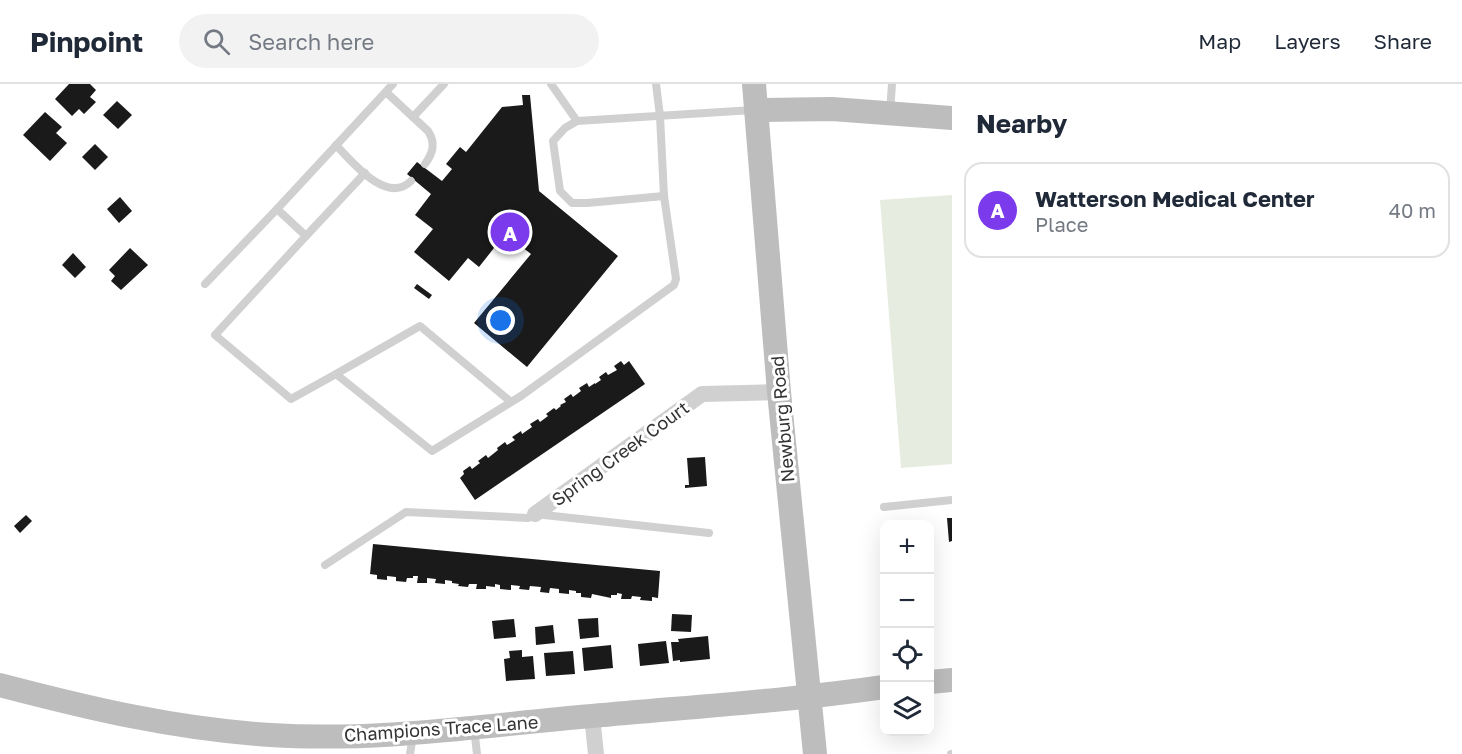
<!DOCTYPE html>
<html lang="en">
<head>
<meta charset="utf-8">
<style>
  body { margin:0; font-family:"Golos Text",sans-serif; background:#f2f2f3; color:#1f2937 }
  .controls { position:absolute; right:18px; bottom:18px; display:grid; overflow:hidden; border-radius:12px; box-shadow:0 6px 24px #0002 }
  .controls button { width:54px; height:54px; display:grid; place-items:center; padding:0; border:0; border-bottom:2px solid #e0e1e3; background:#fff; color:#1f2937; font:30px sans-serif }
  .you { position:absolute; left:501px; top:237px; width:21px; height:21px; margin:-15px; border:4px solid #fff; border-radius:50%; background:#1a73e8; box-shadow:0 0 0 9px #1a73e833 }
  .badge { display:grid; place-items:center; width:39px; height:39px; border-radius:50%; background:#7c3aed; color:#fff; font-size:20px; font-weight:700 }
  .pin { position:absolute; translate:-50% -50%; border:3px solid #fff; box-shadow:0 2px 6px #0006 }
  .list { margin:0; padding:0; list-style:none }
  h2 { display:flex; justify-content:space-between; align-items:center; height:78px; margin:0; padding:0 24px; font-size:26px }
  h2 small { font-size:20px; font-weight:400; color:#747a83 }
  .list li { display:grid; grid-template-columns:39px 1fr auto; gap:18px; align-items:center; box-sizing:border-box; height:96px; margin:0 12px 12px; padding:0 12px; border:2px solid #e0e1e3; border-radius:18px }
  .list b { display:block; font-size:22px; white-space:nowrap }
  .list p { margin:0; font-size:20px; white-space:nowrap; color:#747a83 }
  .list em { font-size:20px; font-style:normal; color:#747a83 }
  .icon { flex:none; width:33px; height:33px; fill:none; stroke:currentColor; stroke-width:2; stroke-linecap:round; stroke-linejoin:round }
  .map { position:relative; flex:none; width:952px; height:670px; overflow:hidden }
  header { display:flex; align-items:center; gap:36px; box-sizing:border-box; height:84px; padding:0 30px; background:#fff; border-bottom:2px solid #e0e1e3 }
  header strong { font-size:28px }
  nav { display:flex; gap:33px; margin-inline-start:auto; font-size:21px }
  .search { width:420px; height:54px; background:#f2f2f3; display:flex; align-items:center; gap:15px; box-sizing:border-box; padding:0 21px; border-radius:33px; color:#747a83; font-size:22px }
  main { display:flex }
  aside { flex:1; background:#fff }
  .map>svg:first-child { display:block }
</style>
</head>
<body>
<header>
<strong>Pinpoint</strong>
<div class="search"><svg class="icon" aria-label="search" viewBox="0 0 24 24"><circle cx="10" cy="10" r="6"/><path d="M15 15l6 6"/></svg>Search here</div>
<nav><a>Map</a><a>Layers</a><a>Share</a></nav>
</header>
<main>
<div class="map">
<svg width="952" height="670" viewBox="0 0 952 670">
  <rect width="100%" height="100%" fill="#fff"/>
  <path fill="#e6ecdf" d="M952,111v269l-51,4 -21,-268z"/>
  <g fill="#1a1a1a">
    <path d="M69,0h21l6,6 -6,7 6,5 -12,12 -5,-5 -7,7 -17,-17z"/>
    <path d="M522,11h8l9,96 79,65 -91,111 -53,-44 57,-69 -26,-20 -26,33 -11,-9 -19,23 -35,-29 19,-23 -18,-14 16,-21 -24,-20 10,-12 25,19 10,-12 -6,-5 14,-17 6,5 36,-45 21,-2z"/>
    <path d="M117,17l15,14 -14,14 -15,-14z"/>
    <path d="M45,28l17,15 -6,6 11,10 -17,18 -27,-26z"/>
    <path d="M95,60l13,13 -13,13 -13,-13z"/>
    <path d="M120,113l12,14 -13,12 -12,-14z"/>
    <path d="M130,164l18,17 -27,25 -10,-9 4,-5 -6,-6z"/>
    <path d="M73,169l13,14 -11,11 -13,-13z"/>
    <path d="M417,200l15,11 -3,4 -15,-11z"/>
    <path d="M621,277l3,4 5,-4 16,23 -170,116 -15,-22 4,-4 -1,-3 7,-5 2,3 8,-6 -2,-2 8,-6 2,3 10,-8 -1,-2 8,-6 2,3 8,-5 -3,-3 9,-6 1,3 10,-7 -2,-3 8,-5 2,3 8,-6 -2,-2 8,-6 2,2 5,-4 -1,-1 6,-3 -2,-3 7,-5 2,3 8,-6 -2,-3 8,-5 2,4 6,-4v1l6,-4 -2,-3 7,-5 2,3 9,-5 -3,-4z"/>
    <path d="M705,373l2,29 -22,2v-3h4l-2,-27z"/>
    <path d="M26,431l6,6 -12,12 -6,-7z"/>
    <path d="M947,434h5v23l-3,1z"/>
    <path d="M373,460l287,27 -2,27 -6,-1v4l-12,-1 1,-3 -9,-1 -1,3h-10l1,-5 -5,-1v2h-6v3l-19,-4 -1,4 -10,-1v-4h-5v-2l-7,-1v4l-10,-1v-4l-9,-1 -1,5 -9,-1 1,-5 -11,-1 -1,4 -10,-1 1,-3 -9,-1v5l-11,-1v-4l-5,-1v3l-9,-1v3h-10l1,-5h-8l-1,3 -10,-1 1,-2 -7,-1v-2l-7,-1v4l-10,-1 1,-4 -9,-1v5h-10l1,-7h-5v2h-6l-1,4 -10,-1v-4l-9,-1v4l-10,-1v-4l-7,-1z"/>
    <path d="M672,530l20,1 -1,17 -20,-1z"/>
    <path d="M598,534l1,19 -19,2 -2,-20z"/>
    <path d="M514,535l2,18 -22,2 -2,-18z"/>
    <path d="M553,541l2,18 -19,2 -1,-18z"/>
    <path d="M708,552l2,23 -30,3v-2l-7,1 -2,-19h8l-1,-3z"/>
    <path d="M666,557l3,22 -29,3 -2,-22z"/>
    <path d="M611,561l2,23 -29,3 -2,-23z"/>
    <path d="M522,566v7l11,-1 2,23 -29,2 -2,-22 6,-1 -1,-7z"/>
    <path d="M573,567l2,23 -29,2 -2,-23z"/>
  </g>
  <g fill="none" stroke-linecap="round" stroke-linejoin="round">
    <g stroke="#d0d0d0" stroke-width="8">
      <path d="M393,0l-116,125 29,27 -91,99 76,64 45,-25 96,77 89,-55 153,-111 2,-6 -12,-83 -77,7h-15l-12,-12 -7,-50 12,-13 12,-7"/>
      <path d="M551,0l26,37 176,-11"/>
      <path d="M656,0l4,32 4,80"/>
      <path d="M386,8l42,39c8,12 5,22 -3,33"/>
      <path d="M890,28l2,-28"/>
      <path d="M413,33l31,-33"/>
      <path d="M336,61c16,17 51,60 75,36"/>
      <path d="M306,152l59,-63"/>
      <path d="M205,200l72,-75"/>
      <path d="M336,290l84,-48 91,76"/>
      <path d="M884,423l68,-7"/>
      <path d="M325,481l81,-53 122,6 7,-4 174,19"/>
      <path d="M474,644l3,26"/>
      <path d="M410,670l3,-18"/>
      <path d="M951,670h1"/>
    </g>
    <g stroke="#d0d0d0" stroke-width="16">
      <path d="M535,430l167,-120 77,-2"/>
      <path d="M592,632l4,38"/>
    </g>
    <g stroke="#bdbdbd" stroke-width="24">
      <path d="M754,0l25,308 36,362"/>
      <path d="M758,26l74,-1 120,9"/>
      <path d="M930,598l22,-2"/>
      <path d="M0,601c92,24 176,44 271,50 107,7 215,-10 321,-19 97,-9 195,-15 292,-29"/>
    </g>
  </g>
  <g text-anchor="middle" dominant-baseline="central" stroke-width="6" stroke-linejoin="round" paint-order="stroke">
    <g font-size="18" fill="#333" stroke="#fff">
      <text transform="translate(782 335) rotate(-95)">Newburg Road</text>
      <text transform="translate(620 369) rotate(-36)">Spring Creek Court</text>
      <text transform="translate(441 644) rotate(-4)">Champions Trace Lane</text>
    </g>
  </g>
</svg>
<div class="controls">
<button>+</button>
<button>−</button>
<button><svg class="icon" aria-label="locate" viewBox="0 0 24 24"><circle cx="12" cy="12" r="6"/><path d="M12 2v4M12 18v4M2 12h4M18 12h4"/></svg></button>
<button><svg class="icon" aria-label="layers" viewBox="0 0 24 24"><path d="M12 4l9 5-9 5-9-5zM3 14l9 5 9-5"/></svg></button>
</div>
<div class="you"></div>
<div class="pin badge" style="left:510px;top:148px">A</div>
</div>
<aside>
<h2>Nearby<small></small></h2>
<ul class="list">
<li><span class="badge">A</span><div><b>Watterson Medical Center</b><p>Place</p></div><em>40 m</em></li>
</ul>
</aside>
</main>
</body>
</html>
